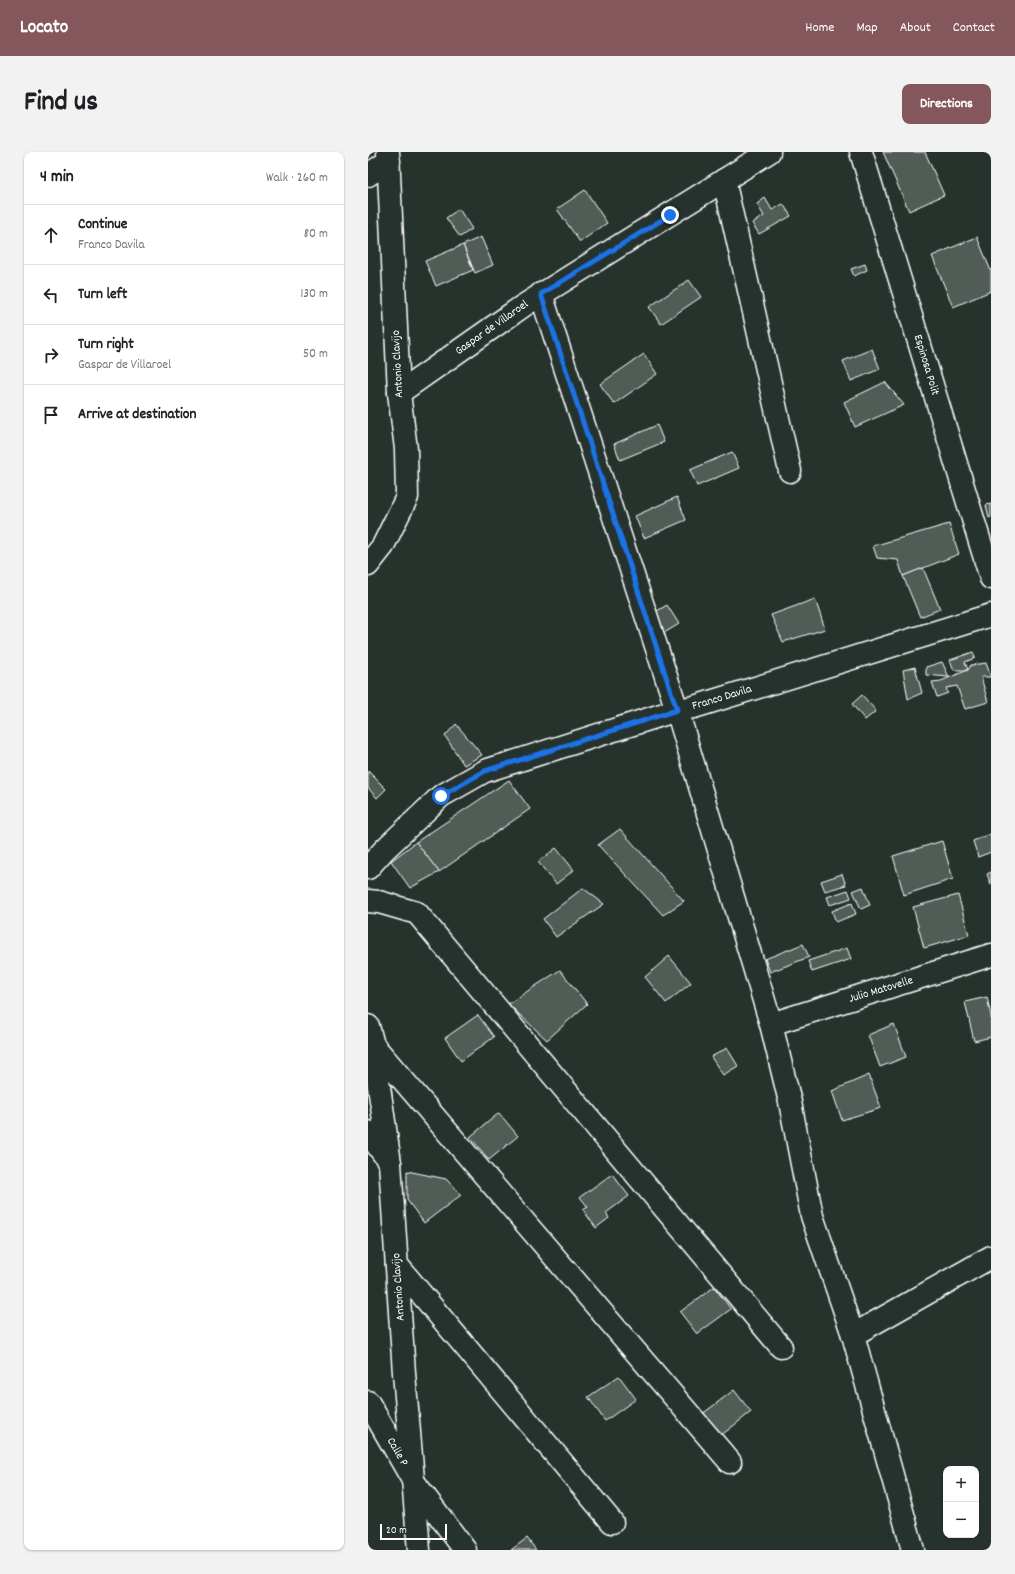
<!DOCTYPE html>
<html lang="en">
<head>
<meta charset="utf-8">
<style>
  body { margin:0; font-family:Dekko,sans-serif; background:#f2f2f2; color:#202124 }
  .controls { position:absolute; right:12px; bottom:12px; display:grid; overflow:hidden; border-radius:8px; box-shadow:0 1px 3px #0004 }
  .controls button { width:36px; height:36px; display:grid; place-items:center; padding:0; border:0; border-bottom:1px solid #e0e0e0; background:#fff; color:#202124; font:20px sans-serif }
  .scale { position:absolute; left:12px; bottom:10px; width:67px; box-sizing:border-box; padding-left:4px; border:2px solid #fff; border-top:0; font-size:11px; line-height:14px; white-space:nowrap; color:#fff; -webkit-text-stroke:3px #26332d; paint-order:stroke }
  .stop { position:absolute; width:12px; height:12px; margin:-9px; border:3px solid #1a73e8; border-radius:50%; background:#fff }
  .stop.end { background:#1a73e8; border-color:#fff; box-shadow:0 1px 4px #0008 }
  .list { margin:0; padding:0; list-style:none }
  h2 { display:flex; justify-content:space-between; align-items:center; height:52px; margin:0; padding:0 16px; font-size:17px }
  h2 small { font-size:13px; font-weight:400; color:#757577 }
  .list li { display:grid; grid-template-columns:26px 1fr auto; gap:12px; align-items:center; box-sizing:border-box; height:60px; padding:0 16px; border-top:1px solid #e0e0e0 }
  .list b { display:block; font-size:15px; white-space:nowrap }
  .list p { margin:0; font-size:13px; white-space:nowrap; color:#757577 }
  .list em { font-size:13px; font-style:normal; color:#757577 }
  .icon { flex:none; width:22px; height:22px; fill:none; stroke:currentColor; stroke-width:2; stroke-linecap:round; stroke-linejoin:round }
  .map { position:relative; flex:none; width:623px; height:1398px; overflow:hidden; border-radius:8px }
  header { display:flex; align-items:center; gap:24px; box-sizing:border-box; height:56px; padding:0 20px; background:#84575d; color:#fff }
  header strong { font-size:19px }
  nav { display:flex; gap:22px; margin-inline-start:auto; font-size:14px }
  .intro { display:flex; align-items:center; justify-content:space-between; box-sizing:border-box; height:96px; padding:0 24px }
  h1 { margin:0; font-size:28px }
  .button { padding:10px 18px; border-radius:8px; background:#84575d; color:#fff; font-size:14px; font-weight:700 }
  main { display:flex; gap:24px; padding:0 24px }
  aside { flex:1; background:#fff; border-radius:8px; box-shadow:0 1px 3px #0004 }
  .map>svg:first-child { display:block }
</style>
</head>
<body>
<header>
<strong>Locato</strong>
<nav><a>Home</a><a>Map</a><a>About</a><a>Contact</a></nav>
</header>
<div class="intro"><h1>Find us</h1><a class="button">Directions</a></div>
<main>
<aside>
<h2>4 min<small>Walk · 260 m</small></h2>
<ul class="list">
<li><svg class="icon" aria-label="ahead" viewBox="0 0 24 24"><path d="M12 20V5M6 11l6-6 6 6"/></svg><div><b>Continue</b><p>Franco Davila</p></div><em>80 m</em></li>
<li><svg class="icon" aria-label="left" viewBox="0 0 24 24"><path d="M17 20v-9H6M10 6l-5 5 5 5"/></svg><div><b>Turn left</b></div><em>130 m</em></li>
<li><svg class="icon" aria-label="right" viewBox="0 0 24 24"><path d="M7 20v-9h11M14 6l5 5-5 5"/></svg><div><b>Turn right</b><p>Gaspar de Villaroel</p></div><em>50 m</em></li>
<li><svg class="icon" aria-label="arrive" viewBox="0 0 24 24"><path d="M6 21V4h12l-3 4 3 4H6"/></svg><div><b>Arrive at destination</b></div></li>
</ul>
</aside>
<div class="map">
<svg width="623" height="1398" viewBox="0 0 623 1398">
  <rect width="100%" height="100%" fill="#26332d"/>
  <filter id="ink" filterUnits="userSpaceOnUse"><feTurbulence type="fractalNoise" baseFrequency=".025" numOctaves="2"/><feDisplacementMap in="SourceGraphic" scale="8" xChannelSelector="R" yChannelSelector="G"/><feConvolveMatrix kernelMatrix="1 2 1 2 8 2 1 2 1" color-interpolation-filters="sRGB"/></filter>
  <g filter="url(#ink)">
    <g fill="#515c57" stroke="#fff">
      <path d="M515,0h42l19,43 -35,16z"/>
      <path d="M217,38l22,33 -27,19 -23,-33z"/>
      <path d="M397,46l7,12 11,-6 8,12 -32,18 -7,-11 12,-7 -7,-12z"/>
      <path d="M91,57l13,20 -12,8 -14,-19z"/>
      <path d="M113,85l12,28 -18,8 -12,-28z"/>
      <path d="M609,85l14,34v20l-38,16 -21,-51z"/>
      <path d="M95,93l10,25 -37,16 -11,-25z"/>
      <path d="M497,112l2,6 -13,6 -3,-7z"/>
      <path d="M321,128l12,17 -40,27 -12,-17z"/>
      <path d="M504,197l8,20 -29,12 -8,-20z"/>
      <path d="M276,202l13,20 -43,30 -14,-20z"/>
      <path d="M517,230l19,23 -49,22 -11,-25z"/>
      <path d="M289,273l7,17 -44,18 -6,-16z"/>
      <path d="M364,300l7,16 -42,18 -7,-16z"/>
      <path d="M309,345l9,23 -42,18 -9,-22z"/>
      <path d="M623,352v13l-2,1 -3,-13z"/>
      <path d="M581,372l10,30 -56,22 -5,-16 -21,-2 -4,-12z"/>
      <path d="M555,416l17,41 -20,8 -17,-41z"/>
      <path d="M447,447l10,30 -42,13 -12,-27z"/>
      <path d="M299,453l12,19 -15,9 -12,-19z"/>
      <path d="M605,500l2,6 -10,4 3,8h-14l-4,-10z"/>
      <path d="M574,510l7,15 -23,-2v-8z"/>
      <path d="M618,511l5,14h-10l7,25 -23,7 -8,-23 -11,2 2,5 -11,4 -5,-15 9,-1 27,-11 3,-5z"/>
      <path d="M547,515l7,26 -14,6 -5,-29z"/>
      <path d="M494,543l14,16 -11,9 -13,-16z"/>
      <path d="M88,572l26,31 -18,10 -19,-29z"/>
      <path d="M0,619l18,18 -9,9 -9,-10z"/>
      <path d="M141,628l21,29 -91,63 -23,-30z"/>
      <path d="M252,677l64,72 -21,14 -65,-70z"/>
      <path d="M623,682v18l-13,5 -5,-16z"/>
      <path d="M574,689l11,38 -49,16 -11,-39z"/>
      <path d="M48,690l23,30 -29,16 -19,-27z"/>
      <path d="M188,696l18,22 -18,14 -18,-22z"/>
      <path d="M623,720v13l-4,-11z"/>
      <path d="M474,722l4,11 -21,6 -4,-10z"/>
      <path d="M495,735l7,18 -9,4 -8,-18z"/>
      <path d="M215,736l21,16 -48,33 -13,-18z"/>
      <path d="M480,738l3,8 -21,7 -3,-8z"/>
      <path d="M590,743l11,40 -45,13 -11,-41z"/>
      <path d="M484,751l4,11 -20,8 -4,-11z"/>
      <path d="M435,792l6,13 -39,15 -5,-13z"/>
      <path d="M479,796l4,11 -39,13 -4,-11z"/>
      <path d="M301,804l22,27 -25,20 -21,-26z"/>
      <path d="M192,818l27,34 -40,36 -39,-36z"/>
      <path d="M619,845l4,19v21l-17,4 -9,-39z"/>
      <path d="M110,863l16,22 -33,24 -16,-23z"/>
      <path d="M526,872l12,33 -26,10 -12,-32z"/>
      <path d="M359,896l11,18 -15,9 -12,-18z"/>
      <path d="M501,923l12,33 -39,12 -10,-29z"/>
      <path d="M131,961l19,23 -29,24 -19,-23z"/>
      <path d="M39,1019l39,8 15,16 -37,28 -17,-23z"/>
      <path d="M244,1022l17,22 -23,17 3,5 -13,10 -13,-18 5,-3 -8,-10z"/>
      <path d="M346,1135l17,22 -34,25 -17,-22z"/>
      <path d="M251,1224l17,23 -31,22 -17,-24z"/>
      <path d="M366,1238l17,22 -32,25 -18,-22z"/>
      <path d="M159,1386l9,12h-25z"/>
    </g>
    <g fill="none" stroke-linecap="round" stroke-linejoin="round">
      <defs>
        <g id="minor">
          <path d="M493,0l130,426"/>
          <path d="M0,23l21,-14"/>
          <path d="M356,28l66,291"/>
          <path d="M173,142l136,416 94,314 19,78 22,114 41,119"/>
          <path d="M31,241l124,-87 246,-154"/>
          <path d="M0,716l16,-18 57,-54 44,-25 192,-61 17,-3 297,-92"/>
          <path d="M0,749l11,1 38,11 364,434"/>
          <path d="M403,872l220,-69"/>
          <path d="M5,893l357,417"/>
          <path d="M0,980l22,31"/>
          <path d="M29,1113l215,257"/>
          <path d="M0,1250l46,80 51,68"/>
          <path d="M545,1398l-60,-215 138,-78"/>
        </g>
        <g id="major">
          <path d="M0,413l15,-19 24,-49 -1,-48 -7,-56 -11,-241"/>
          <path d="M0,874l5,19 17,118 14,210 15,177"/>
        </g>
      </defs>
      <use href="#minor" stroke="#fff" stroke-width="25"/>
      <use href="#major" stroke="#fff" stroke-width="25"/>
      <use href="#minor" stroke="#26332d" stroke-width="22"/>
      <use href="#major" stroke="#26332d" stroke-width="22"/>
    </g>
  </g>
  <g fill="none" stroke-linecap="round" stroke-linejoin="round" filter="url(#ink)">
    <path stroke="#1a73e8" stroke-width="5" d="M73,644l44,-25 192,-61 -136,-416 129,-79"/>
  </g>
  <g text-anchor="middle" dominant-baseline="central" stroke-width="3" stroke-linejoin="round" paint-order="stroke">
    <g font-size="12" fill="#fff" stroke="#26332d">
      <text transform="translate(124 176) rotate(-35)">Gaspar de Villaroel</text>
      <text transform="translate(30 212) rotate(-93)">Antonio Clavijo</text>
      <text transform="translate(558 213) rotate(73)">Espinosa Polit</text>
      <text transform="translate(354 546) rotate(-17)">Franco Davila</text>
      <text transform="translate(513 838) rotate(-17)">Julio Matovelle</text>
      <text transform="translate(31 1135) rotate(-94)">Antonio Clavijo</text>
      <text transform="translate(29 1300) rotate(60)">Calle P</text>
    </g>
  </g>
</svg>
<div class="controls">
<button>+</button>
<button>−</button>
</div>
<div class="scale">20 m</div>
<div class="stop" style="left:73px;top:644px"></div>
<div class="stop end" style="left:302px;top:63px"></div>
</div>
</main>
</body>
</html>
